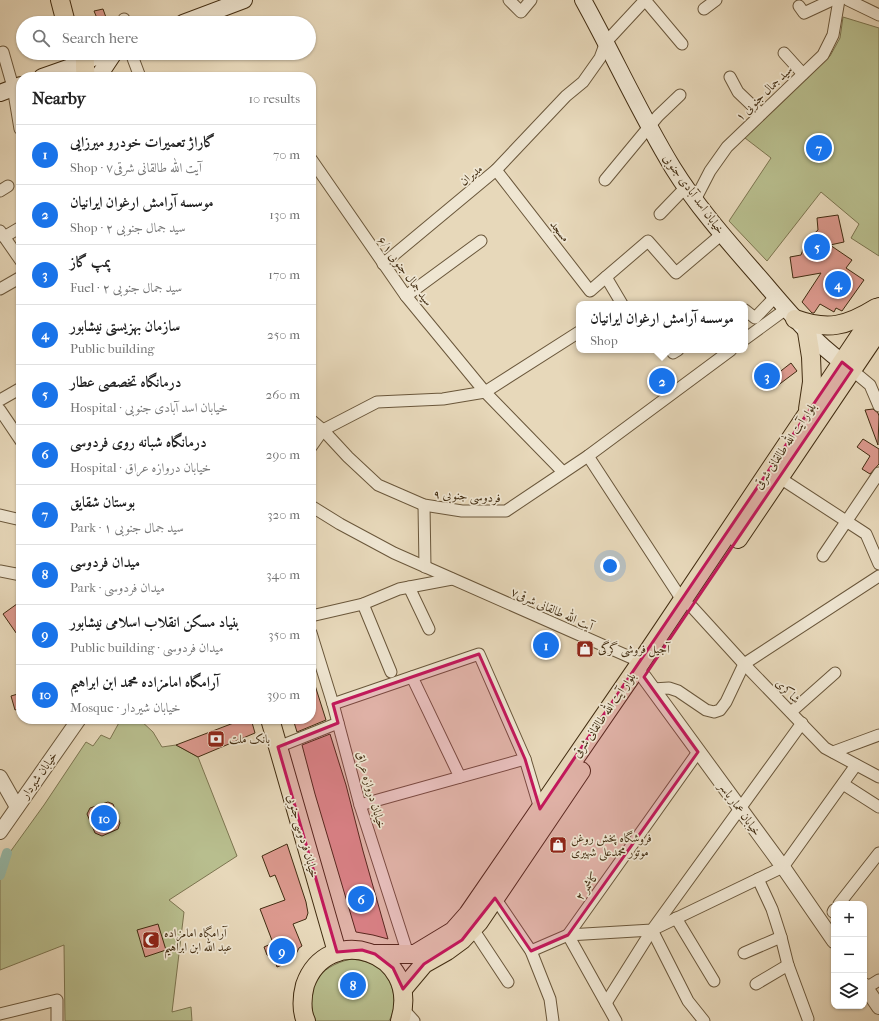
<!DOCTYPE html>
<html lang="en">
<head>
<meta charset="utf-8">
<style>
  body { margin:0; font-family:"IM FELL French Canon",Amiri,serif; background:#f6f6f6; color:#222 }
  .controls { position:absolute; right:12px; bottom:12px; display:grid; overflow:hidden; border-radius:8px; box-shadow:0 1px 3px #0004 }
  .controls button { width:36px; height:36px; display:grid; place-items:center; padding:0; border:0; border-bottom:1px solid #e0e0e0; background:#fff; color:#222; font:20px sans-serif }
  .you { position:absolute; left:610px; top:566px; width:14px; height:14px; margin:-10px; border:3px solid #fff; border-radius:50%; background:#1a73e8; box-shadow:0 0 0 6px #1a73e833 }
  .badge { display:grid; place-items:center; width:26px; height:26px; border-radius:50%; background:#1a73e8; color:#fff; font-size:13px; font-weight:700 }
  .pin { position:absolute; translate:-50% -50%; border:2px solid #fff; box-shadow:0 1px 4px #0006 }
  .popup { position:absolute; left:576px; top:301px; width:172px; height:52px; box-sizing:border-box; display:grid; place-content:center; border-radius:8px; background:#fff; filter:drop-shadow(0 1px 3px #0005); font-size:13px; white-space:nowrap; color:#767676 }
  .popup b { font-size:15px; color:#222 }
  .popup::after { content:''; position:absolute; left:50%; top:100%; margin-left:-8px; border:8px solid transparent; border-top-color:#fff }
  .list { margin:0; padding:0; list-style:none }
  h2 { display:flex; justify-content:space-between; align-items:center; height:52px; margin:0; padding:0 16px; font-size:17px }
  h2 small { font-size:13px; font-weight:400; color:#767676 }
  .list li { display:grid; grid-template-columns:26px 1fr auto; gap:12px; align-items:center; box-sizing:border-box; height:60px; padding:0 16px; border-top:1px solid #e0e0e0 }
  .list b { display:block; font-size:15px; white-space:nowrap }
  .list p { margin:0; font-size:13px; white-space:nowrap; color:#767676 }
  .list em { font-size:13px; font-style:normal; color:#767676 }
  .icon { flex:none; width:22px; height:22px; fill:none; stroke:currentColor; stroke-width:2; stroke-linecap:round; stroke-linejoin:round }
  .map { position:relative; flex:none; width:879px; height:1021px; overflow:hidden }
  .search { position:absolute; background:#fff; box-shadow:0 1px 3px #0004; left:16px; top:16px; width:300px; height:44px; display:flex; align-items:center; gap:10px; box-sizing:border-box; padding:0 14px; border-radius:22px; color:#767676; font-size:15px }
  .panel { position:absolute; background:#fff; box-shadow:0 1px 3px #0004; left:16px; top:72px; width:300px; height:652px; border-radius:16px }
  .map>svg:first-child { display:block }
</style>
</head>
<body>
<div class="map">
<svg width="879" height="1021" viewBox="0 0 879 1021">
  <rect width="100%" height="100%" fill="#e7d8ba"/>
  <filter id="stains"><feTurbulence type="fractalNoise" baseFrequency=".005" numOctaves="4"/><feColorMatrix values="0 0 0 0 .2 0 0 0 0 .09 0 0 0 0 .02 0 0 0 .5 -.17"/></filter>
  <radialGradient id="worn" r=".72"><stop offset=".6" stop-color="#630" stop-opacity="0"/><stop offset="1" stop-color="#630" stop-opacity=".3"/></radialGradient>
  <g fill="#b8be8e" stroke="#7c7550">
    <path d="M843,17l36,11v228l-28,-18 8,-14 -38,-32 -54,69 -38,-40 42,-63 -26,-20 85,-82 10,-18z"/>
    <path d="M121,719h6l6,3 1,-3h5l14,13 9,15 14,-2 22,12 39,99 -68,44 15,12 -12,100 19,-5 1,14h-127l-1,-76 -64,25v-104l44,-61 42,-63 7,4 8,-11 9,4z"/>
    <path d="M351,959c9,1 19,3 27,8 16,12 21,37 11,54h-74c-11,-33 2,-54 36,-62z"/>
  </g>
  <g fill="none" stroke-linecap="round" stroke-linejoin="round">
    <path stroke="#97bbaa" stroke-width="10" d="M0,875l7,-22"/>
  </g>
  <g fill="#dc998e" stroke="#412c11">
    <path d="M103,9l5,14h-9l-5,-12z"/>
    <path d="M838,215l6,27 -14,3 22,15 -6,8 18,12 -22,31 -6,-3 -2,4 -14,-8 -6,9h-2l-10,-11 19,-29 -28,5 -3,-21 11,-2 5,-14 12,-11 -1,-12z"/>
    <path d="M791,363l6,8 -24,18 -5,-8z"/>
    <path d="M873,409l5,4 1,3 -1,29 -13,-35z"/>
    <path d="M863,439l16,10v15l-9,10 -8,-5 8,-13 -13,-9z"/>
    <path d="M21,601v39l-18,-26z"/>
    <path d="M311,679h2l13,41 -29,12 -4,-13h18z"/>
    <path d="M21,693v15l-6,2 -4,-14z"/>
    <path d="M244,719h7l4,14 -57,24 -22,-12z"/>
    <path d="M330,734l16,51 17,66 25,88 -15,-4 -17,-3 -41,-138 -13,-49z"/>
    <path d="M108,802l5,2 7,19 -2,6 -16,7 -7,-3 -8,-19 3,-6z"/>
    <path d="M287,844l19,58 2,11 -2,6 -13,5 9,22 -3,2 -4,8 -5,2 -1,4 -12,5 -3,-10 -7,-2 -3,-8 9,-4 -13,-34 25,-9 -10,-25 -5,2 -8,-21z"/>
    <path d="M158,924l8,26 -21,7 -8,-27z"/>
  </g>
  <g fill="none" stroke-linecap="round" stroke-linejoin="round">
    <defs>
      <g id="minor">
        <path d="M509,0l12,12 10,-12"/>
        <path d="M848,0l31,15"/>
        <path d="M799,6l5,7 28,-13"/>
        <path d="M704,9l12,-9"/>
        <path d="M124,19l2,4"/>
        <path d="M3,52l10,35 7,42"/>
        <path d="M131,53l9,24"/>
        <path d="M784,53l19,21"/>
        <path d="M730,77l8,15 23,22"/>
        <path d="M311,159l95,137 79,96 78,80"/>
        <path d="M496,170l94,121 16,-14"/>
        <path d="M605,180l53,-64 22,-21"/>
        <path d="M0,191l8,-5"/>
        <path d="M695,200l15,-29 17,-24 96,-92 10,-20 6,-35"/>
        <path d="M660,214l26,-27"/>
        <path d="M0,231l21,30"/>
        <path d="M4,237l17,-10"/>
        <path d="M383,264l113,-94 70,-74 17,-14 17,-24 6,-16 39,-42 37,44"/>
        <path d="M0,289l21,-12"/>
        <path d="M406,296l75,-55"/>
        <path d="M622,304l-16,-27 42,-36 28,32 46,-39"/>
        <path d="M745,310l10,8 21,-22"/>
        <path d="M745,339l41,-30"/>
        <path d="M673,353l5,-3"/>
        <path d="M852,370l18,15 9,21"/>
        <path d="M0,400l21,-12"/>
        <path d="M0,410l21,31"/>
        <path d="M311,420l12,10 25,27 30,28 46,20 38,6h44l82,-55 143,-106"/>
        <path d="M311,447l12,-17 54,-28 66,-3 42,-7 94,-60"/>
        <path d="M588,456l94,144"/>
        <path d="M780,478l86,56 13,30"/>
        <path d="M424,505l1,62"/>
        <path d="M311,506l29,18 54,29 247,109"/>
        <path d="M0,515l21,5"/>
        <path d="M823,556l56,-83"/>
        <path d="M0,571l21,4"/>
        <path d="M409,587l20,42"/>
        <path d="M363,604l28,68"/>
        <path d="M692,607l52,57 81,84 54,29"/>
        <path d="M311,616l52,-12 36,-15 53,-10"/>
        <path d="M311,633l22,71 27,101 48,149"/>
        <path d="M412,677l48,100"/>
        <path d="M653,689l16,-1 9,3 28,19 8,2 6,-2 6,-8 18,-38 135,-88"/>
        <path d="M333,704l146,-50 46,105 15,50"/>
        <path d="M791,712l44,-39"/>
        <path d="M278,747l60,-24"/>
        <path d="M833,752l46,-17"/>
        <path d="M843,784l36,23"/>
        <path d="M360,805l165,-46"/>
        <path d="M758,879l14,30 9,28 7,28 20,54"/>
        <path d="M495,898l36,53 19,48 3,22"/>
        <path d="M839,904l40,-51"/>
        <path d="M833,912l1,-2"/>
        <path d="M676,918l38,63"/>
        <path d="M473,929l35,53"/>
        <path d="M652,930l36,71 16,20"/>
        <path d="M531,951l37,-16 84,-5 131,-63 73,-102"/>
        <path d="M744,953l37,-16"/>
        <path d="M756,984l32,-19"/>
        <path d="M866,988l13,-8"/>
        <path d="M606,1003l46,-73 150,-207"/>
        <path d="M403,1009l11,12"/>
        <path d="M0,1014l57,-14v21"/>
        <path d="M616,1021l-48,-86 130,-183"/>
      </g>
      <g id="tertiary">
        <path d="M644,677l139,190 51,74"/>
        <path d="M0,777l17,30"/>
        <path d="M0,832l79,-113"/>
        <path d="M864,985l15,22"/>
      </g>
      <g id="secondary">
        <path d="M583,0c31,56 57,114 90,168 26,42 60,79 92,116 24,28 47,56 77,78"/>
        <path d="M183,23l61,-23"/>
        <path d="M42,77l37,-13 26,-11"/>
        <path d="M98,77l16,-24"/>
        <path d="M0,93l21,-8"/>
      </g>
      <g id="primary">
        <path d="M60,0l6,23"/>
        <path d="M84,53c2,8 0,16 2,24"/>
        <path d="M795,319c33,12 52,7 81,-11"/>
        <path d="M807,332l4,25 1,25 -4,27"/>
        <path d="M738,539l141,-209"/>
        <path d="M270,719l67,233"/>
        <path d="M375,954h40l38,-23 15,-17 173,-252 238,-355"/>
        <path d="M403,989l21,-25 23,-13 15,-11 17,-18 102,-151"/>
        <path d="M306,1021c-5,-10 -4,-25 -1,-36 22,-63 117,-35 95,36"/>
      </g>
    </defs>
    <use href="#minor" stroke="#6a573b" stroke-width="13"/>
    <use href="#tertiary" stroke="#6a573b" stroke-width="16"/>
    <use href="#secondary" stroke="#412c11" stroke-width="18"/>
    <use href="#primary" stroke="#412c11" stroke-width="20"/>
    <use href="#minor" stroke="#efe6d2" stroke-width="11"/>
    <use href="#tertiary" stroke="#efe6d2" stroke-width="14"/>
    <use href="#secondary" stroke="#efe6d2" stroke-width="16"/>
    <use href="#primary" stroke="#e7d8ba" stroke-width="18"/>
  </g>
  <path fill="#c2185b" fill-opacity="0.2" stroke="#c2185b" stroke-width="3" stroke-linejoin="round" d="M842,362l10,8 -208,307 54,75 -130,183 -37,16 -36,-53 -33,42 -38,24 -21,25 -10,-21 -18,-14 -13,-4 -25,2 -59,-205 60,-24 -5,-19 146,-50 46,105 15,50z"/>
  <defs>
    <symbol id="shop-square" viewBox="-11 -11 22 22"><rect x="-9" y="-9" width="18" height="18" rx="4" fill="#8f2418" stroke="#efe6d2"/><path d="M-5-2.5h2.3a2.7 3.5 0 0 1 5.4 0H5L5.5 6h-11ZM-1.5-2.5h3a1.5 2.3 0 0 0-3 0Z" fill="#fff"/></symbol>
    <symbol id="bank-square" viewBox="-11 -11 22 22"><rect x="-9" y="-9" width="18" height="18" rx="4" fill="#8f2418" stroke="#efe6d2"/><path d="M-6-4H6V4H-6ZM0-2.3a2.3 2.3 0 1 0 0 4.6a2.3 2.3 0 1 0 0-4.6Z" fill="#fff"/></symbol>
    <symbol id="mosque-square" viewBox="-11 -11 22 22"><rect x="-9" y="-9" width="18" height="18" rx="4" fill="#8f2418" stroke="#efe6d2"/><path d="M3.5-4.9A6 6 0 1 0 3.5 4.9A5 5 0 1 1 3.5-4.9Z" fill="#fff"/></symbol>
  </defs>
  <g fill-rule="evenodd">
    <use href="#shop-square" x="575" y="639" width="20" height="20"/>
    <use href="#bank-square" x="206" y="729" width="20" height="20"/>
    <use href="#shop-square" x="548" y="835" width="20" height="20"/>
    <use href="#mosque-square" x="141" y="930" width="20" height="20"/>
  </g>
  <g text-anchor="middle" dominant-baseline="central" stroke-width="3.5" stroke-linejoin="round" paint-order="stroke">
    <g font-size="12" fill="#412c11" stroke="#efe6d2">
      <text transform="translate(764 93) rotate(-44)">سید جمال جنوبی ۱</text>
      <text transform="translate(471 175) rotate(-40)">مدیران</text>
      <text transform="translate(694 194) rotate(54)">خیابان اسد آبادی جنوبی</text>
      <text transform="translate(560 231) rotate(52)">مسجد</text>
      <text transform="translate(405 271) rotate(53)">سید جمال جنوبی ۶/۱</text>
      <text transform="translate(785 446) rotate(-56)">بلوار آیت الله طالقانی شرقی</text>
      <text transform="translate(467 496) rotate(4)">فردوسی جنوبی ۹</text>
      <text transform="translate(552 609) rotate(24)">آیت الله طالقانی شرقی۷</text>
      <text transform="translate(788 691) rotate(46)">شاکری</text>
      <text transform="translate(604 715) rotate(-55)">بلوار آیت الله طالقانی شرقی</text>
      <text transform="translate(39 775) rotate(-55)">خیابان شیردار</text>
      <text transform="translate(371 790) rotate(74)">خیابان دروازه عراق</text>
      <text transform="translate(740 809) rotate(54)">خیابان عمار یاسر</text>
      <text transform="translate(303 836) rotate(74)">خیابان فردوسی جنوبی</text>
      <text transform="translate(587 886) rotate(-55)">کاشمر ۲</text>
    </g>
    <g font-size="12" fill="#412c11" stroke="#efe6d2" text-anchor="start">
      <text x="598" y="649">آجیل فروشی گرگی</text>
      <text x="229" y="739">بانک ملت</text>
      <text x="571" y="838">فروشگاه پخش روغن<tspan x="571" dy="14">موتور محمدعلی شهیری</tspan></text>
      <text x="164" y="933">آرامگاه امامزاده<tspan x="164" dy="14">عبد الله ابن ابراهیم</tspan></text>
    </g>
  </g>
  <rect width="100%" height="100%" filter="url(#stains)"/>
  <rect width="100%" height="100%" fill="url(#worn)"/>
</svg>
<div class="controls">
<button>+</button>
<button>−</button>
<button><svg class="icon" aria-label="layers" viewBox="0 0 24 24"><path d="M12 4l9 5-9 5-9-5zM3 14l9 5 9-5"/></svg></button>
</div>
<div class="you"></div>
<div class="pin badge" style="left:546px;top:645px">1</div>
<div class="pin badge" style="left:662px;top:381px">2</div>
<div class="popup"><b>موسسه آرامش ارغوان ایرانیان</b>Shop</div>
<div class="pin badge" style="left:767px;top:376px">3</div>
<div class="pin badge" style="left:838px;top:284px">4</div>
<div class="pin badge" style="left:817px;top:247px">5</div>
<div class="pin badge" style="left:361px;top:899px">6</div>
<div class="pin badge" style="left:819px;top:148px">7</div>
<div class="pin badge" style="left:353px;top:985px">8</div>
<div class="pin badge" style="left:282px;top:951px">9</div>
<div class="pin badge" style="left:104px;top:818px">10</div>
<div class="search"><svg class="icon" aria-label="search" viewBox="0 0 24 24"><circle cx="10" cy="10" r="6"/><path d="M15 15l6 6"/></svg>Search here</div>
<section class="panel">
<h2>Nearby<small>10 results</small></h2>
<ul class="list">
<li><span class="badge">1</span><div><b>گاراژ تعمیرات خودرو میرزایی</b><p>Shop · آیت الله طالقانی شرقی۷</p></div><em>70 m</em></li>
<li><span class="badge">2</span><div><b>موسسه آرامش ارغوان ایرانیان</b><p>Shop · سید جمال جنوبی ۲</p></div><em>130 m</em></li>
<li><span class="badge">3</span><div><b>پمپ گاز</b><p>Fuel · سید جمال جنوبی ۲</p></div><em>170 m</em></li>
<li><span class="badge">4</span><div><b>سازمان بهزیستی نیشابور</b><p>Public building</p></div><em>250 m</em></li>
<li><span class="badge">5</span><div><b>درمانگاه تخصصی عطار</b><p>Hospital · خیابان اسد آبادی جنوبی</p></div><em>260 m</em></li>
<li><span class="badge">6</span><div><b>درمانگاه شبانه روی فردوسی</b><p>Hospital · خیابان دروازه عراق</p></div><em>290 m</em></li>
<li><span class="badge">7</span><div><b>بوستان شقایق</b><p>Park · سید جمال جنوبی ۱</p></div><em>320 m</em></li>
<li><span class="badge">8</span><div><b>میدان فردوسی</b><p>Park · میدان فردوسی</p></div><em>340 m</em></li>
<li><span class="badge">9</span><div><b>بنیاد مسکن انقلاب اسلامی نیشابور</b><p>Public building · میدان فردوسی</p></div><em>350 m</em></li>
<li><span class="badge">10</span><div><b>آرامگاه امامزاده محمد ابن ابراهیم</b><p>Mosque · خیابان شیردار</p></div><em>390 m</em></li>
</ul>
</section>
</div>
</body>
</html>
